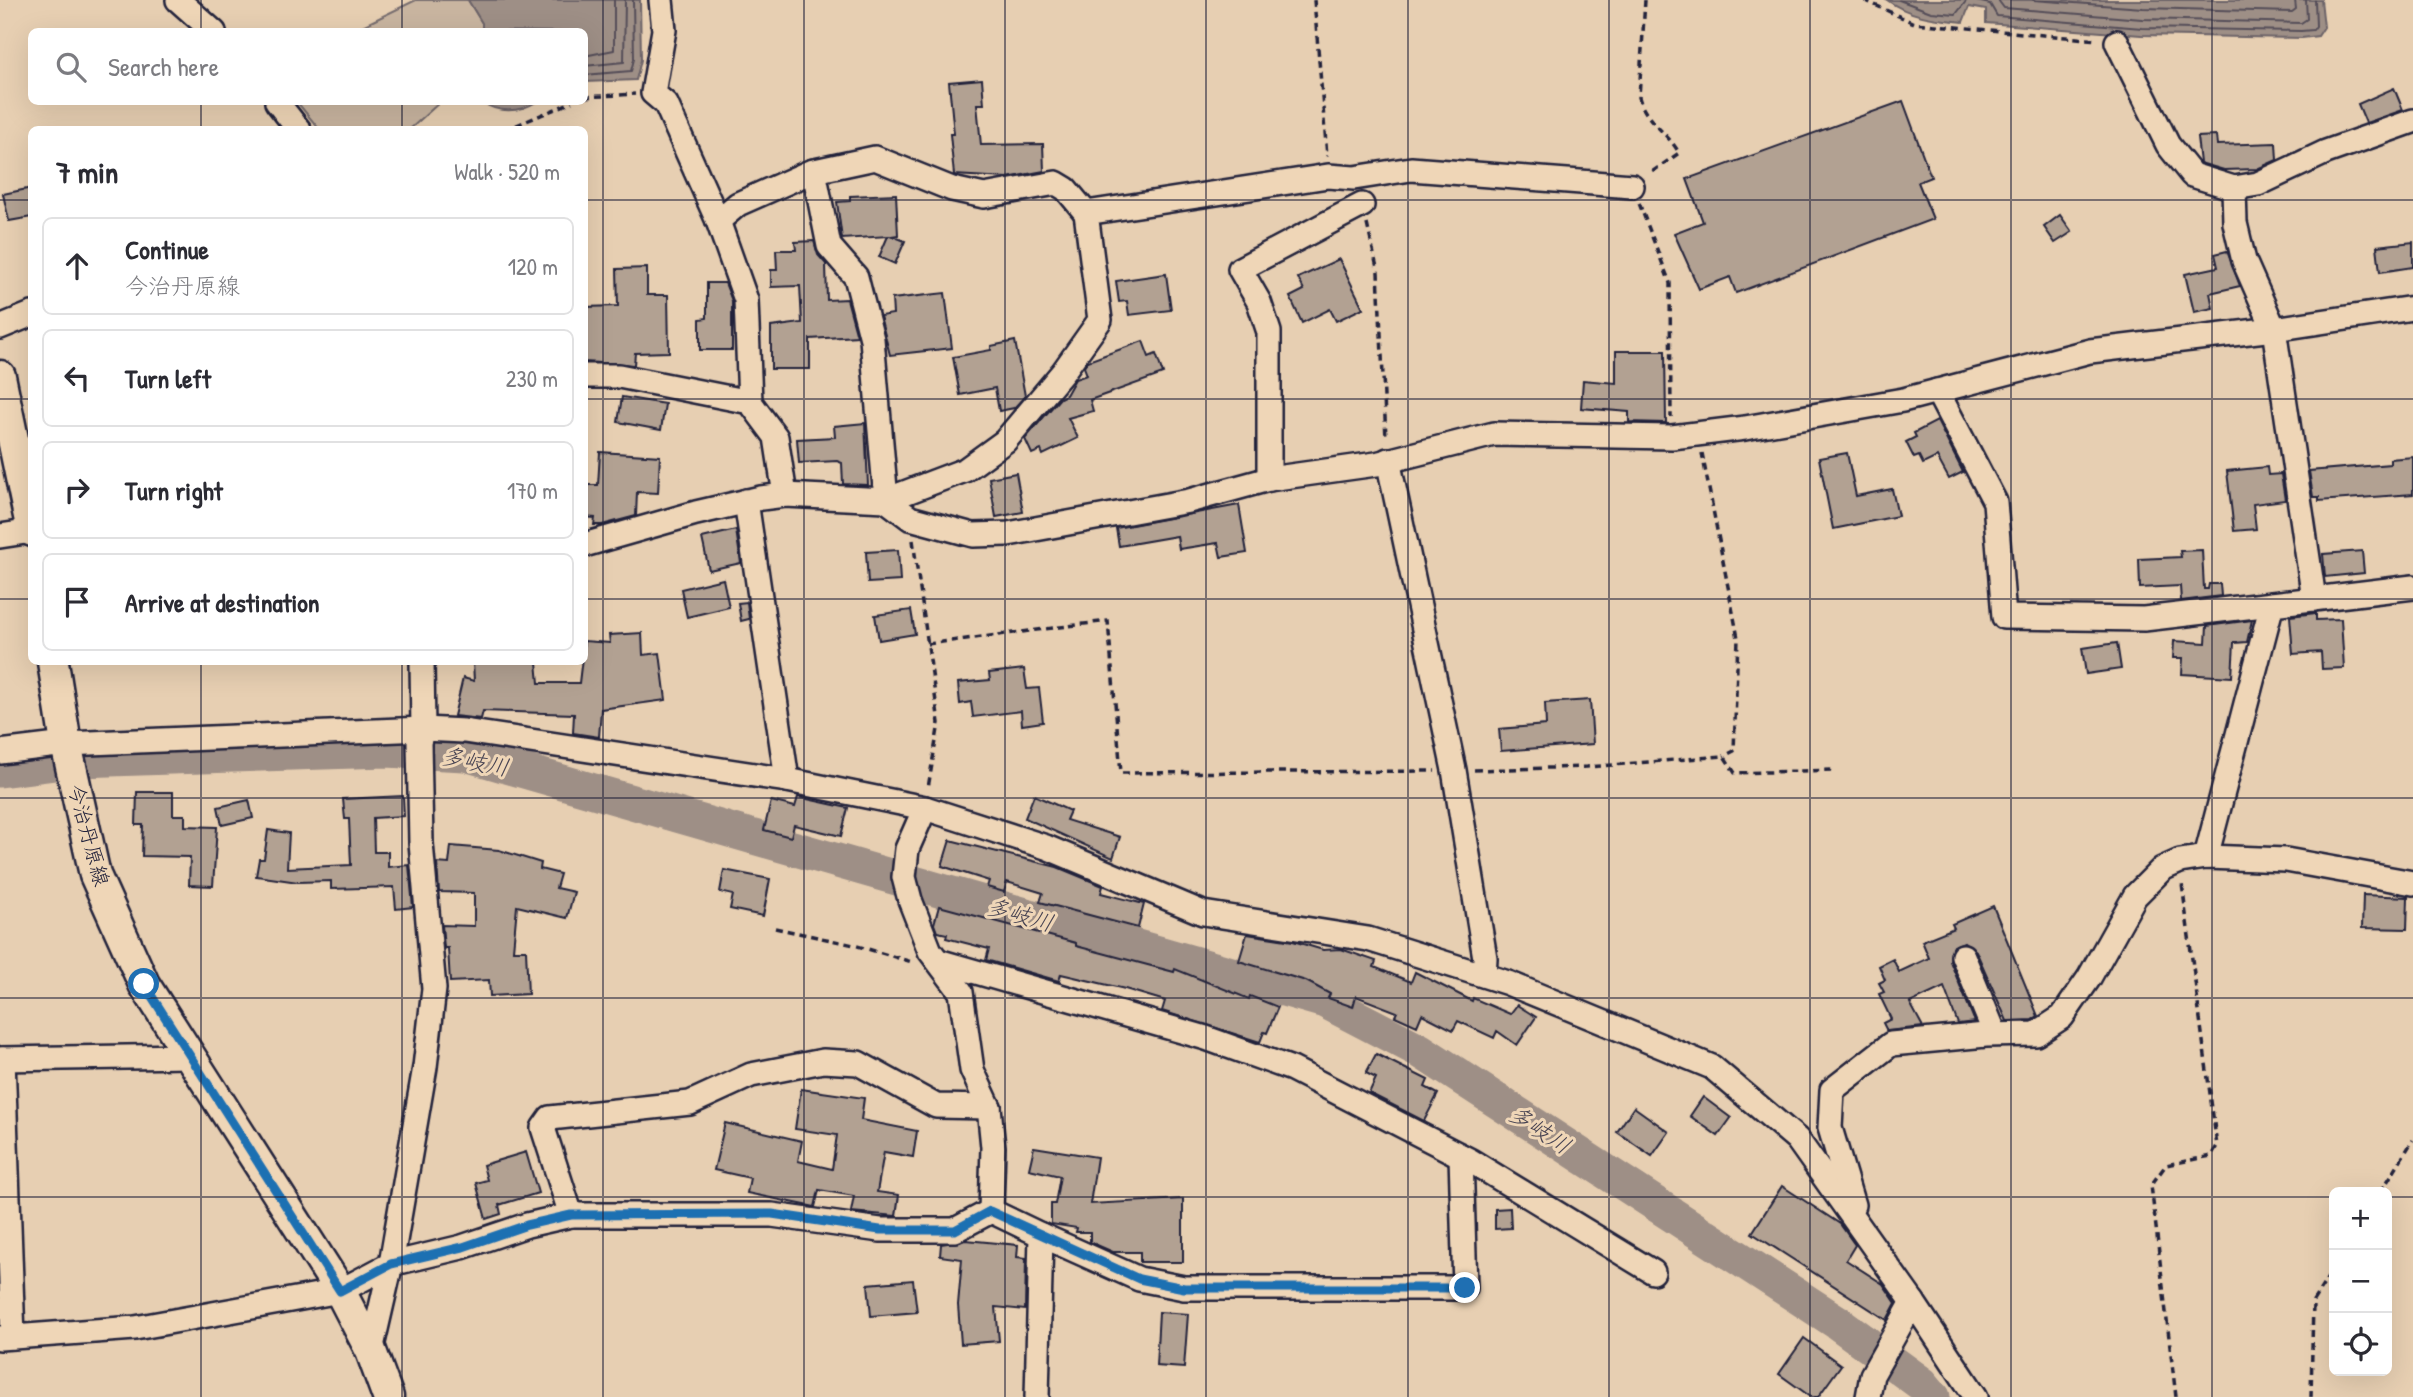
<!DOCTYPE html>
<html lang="en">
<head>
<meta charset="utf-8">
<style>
  body { margin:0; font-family:"Patrick Hand","Klee One",sans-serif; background:#f2f2f3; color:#2b2b33 }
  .controls { position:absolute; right:21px; bottom:21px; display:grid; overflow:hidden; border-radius:10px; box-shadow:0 7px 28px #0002 }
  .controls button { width:63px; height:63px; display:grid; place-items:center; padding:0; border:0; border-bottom:2px solid #e1e1e2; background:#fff; color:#2b2b33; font:35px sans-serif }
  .stop { position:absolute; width:21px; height:21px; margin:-16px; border:5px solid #1f6fb2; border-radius:50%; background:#fff }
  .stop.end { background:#1f6fb2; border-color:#fff; box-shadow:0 2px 7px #0008 }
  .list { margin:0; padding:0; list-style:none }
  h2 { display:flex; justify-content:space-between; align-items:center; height:91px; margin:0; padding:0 28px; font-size:30px }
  h2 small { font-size:23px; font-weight:400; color:#7c7c81 }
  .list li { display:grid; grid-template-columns:46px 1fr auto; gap:21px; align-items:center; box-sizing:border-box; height:98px; margin:0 14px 14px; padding:0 14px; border:2px solid #e1e1e2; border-radius:10px }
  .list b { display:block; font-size:26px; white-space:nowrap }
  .list p { margin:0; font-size:23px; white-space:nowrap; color:#7c7c81 }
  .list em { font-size:23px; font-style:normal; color:#7c7c81 }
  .icon { flex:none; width:38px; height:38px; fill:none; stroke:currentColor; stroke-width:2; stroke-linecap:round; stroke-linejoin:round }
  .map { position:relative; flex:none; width:2413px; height:1397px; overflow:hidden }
  .search { position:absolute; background:#fff; box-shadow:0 7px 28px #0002; left:28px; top:28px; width:560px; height:77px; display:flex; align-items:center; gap:18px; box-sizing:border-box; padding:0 24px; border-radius:10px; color:#7c7c81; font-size:26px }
  .panel { position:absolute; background:#fff; box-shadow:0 7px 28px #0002; left:28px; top:126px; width:560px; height:539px; border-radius:10px }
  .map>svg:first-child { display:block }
</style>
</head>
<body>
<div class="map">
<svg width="2413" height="1397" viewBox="0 0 2413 1397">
  <rect width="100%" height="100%" fill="#e7cfb2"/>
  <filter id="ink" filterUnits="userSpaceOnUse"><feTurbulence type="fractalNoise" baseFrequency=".0143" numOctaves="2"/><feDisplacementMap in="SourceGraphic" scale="14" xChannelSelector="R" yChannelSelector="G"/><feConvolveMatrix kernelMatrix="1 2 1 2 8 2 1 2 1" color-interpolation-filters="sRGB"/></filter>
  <g filter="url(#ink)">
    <g fill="#c9b5a0" stroke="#766c6e" stroke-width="2">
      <path d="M416,0h52l14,23v8l-132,1z"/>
      <path d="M297,102h143l-31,28 -90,-1z"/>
    </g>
    <g fill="#9e8f86" stroke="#6c6368" stroke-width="2">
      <path d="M468,0h172l1,60 -5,20 -51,2 -1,-50 -102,-1v-8z"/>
      <path d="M1887,0h434l3,27 -6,9 -16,2 -161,-3 -155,-12v-13l-17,-3 -6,15c-28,-3 -53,-5 -76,-22z"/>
      <path d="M481,102h55c-17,11 -38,11 -55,0z"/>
    </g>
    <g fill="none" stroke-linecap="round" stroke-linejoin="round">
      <g stroke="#544e59" stroke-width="2">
        <path d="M1899,0l32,12 25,2 11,-14"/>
        <path d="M1972,0l18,4 7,12 145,12 159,3 12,-1 3,-4 -1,-26"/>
        <path d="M1998,0l6,8 138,11 159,4 6,-4 -1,-19"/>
        <path d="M2033,0l110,8 149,4 4,-3 -1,-9"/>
        <path d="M584,56l30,-6v-50"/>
        <path d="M584,66l40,-4 1,-62"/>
        <path d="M584,75l47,-4 3,-12 -1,-59"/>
      </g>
      <path stroke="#9e8f86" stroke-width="35" d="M0,770l79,-10 307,-10 79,4 860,247 94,49 418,272 85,62 11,13"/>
    </g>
    <g fill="#b2a192" stroke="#22223b" stroke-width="2">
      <path d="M982,79l2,25h-7l4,41 62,-1 1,27 -37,7 -53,-3 -4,-41h4l-5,-52z"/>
      <path d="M2394,88l9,22 -37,13 -8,-19z"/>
      <path d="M1903,101l28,76 -13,5 15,37 -197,74 -6,-16 -31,12 -25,-56 29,-11 -16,-43z"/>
      <path d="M2216,136l1,9 59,-2 1,17 -20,9 -33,1 -24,-7 -3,-26z"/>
      <path d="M32,188v29l-23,4 -6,-27z"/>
      <path d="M896,194l2,41 -6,1 13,5 -10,23 -16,-7 9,-21 -46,3 -5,-37 13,-1v-5z"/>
      <path d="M2060,215l12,17 -17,11 -11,-16z"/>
      <path d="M814,241l4,14 8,9 1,36 20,-1 10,37 -47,3v30h-39v-42l31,-4 -2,-37 -29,1v-17h6l-1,-20h20l-1,-8z"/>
      <path d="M2413,242v25l-33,5 -3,-26z"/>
      <path d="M2227,251l13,35 -30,7 3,15 -19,4 -9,-38 33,-7 -3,-13z"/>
      <path d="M1339,259l24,49 -27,13 -6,-12 -28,14 -12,-26 14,-7 -6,-12z"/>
      <path d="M647,268v27h21l1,57 -34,1 -1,12 -50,-3v-55l34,-1 -1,-37z"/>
      <path d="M1166,274l5,36 -42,5 -2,-14 -8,1 -3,-21z"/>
      <path d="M707,283h18l7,18v49h-32v-31l7,-1z"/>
      <path d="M945,293l7,55 -62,7 -10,-39 13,-2 -1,-15z"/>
      <path d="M1015,341l10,55 -11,12 -15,3 -4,-23 -35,7 -7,-38 38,-7v-4z"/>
      <path d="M1143,341l6,16 7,-3 7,20 -73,26 3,11 -25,7 10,20 -35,17 -2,-5 -9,4 -7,-15 35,-41 6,-3 9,-16 12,-4 -3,-8 4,-6z"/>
      <path d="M1616,351h49l1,72 -37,-1v-10l-48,-4 2,-28 33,3z"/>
      <path d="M622,397l43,7 -4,26 -43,-8z"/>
      <path d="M1937,421l26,51 -14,7 -12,-22 -14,7 -4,-8 -5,2 -8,-16 10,-5 -2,-4z"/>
      <path d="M865,423l3,62 -25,-1 -1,-21 -5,-2 -38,2 -2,-24 38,-2 -1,-11z"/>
      <path d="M600,452l60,4 -2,37 -21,-1 -1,24 -34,9h-8l1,-7 -11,-1v-32h14z"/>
      <path d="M1847,453l9,43 36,-7 6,27 -65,13 -14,-71z"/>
      <path d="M2413,457v37l-94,7v-4h-6l-4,-26 81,-7v-5z"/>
      <path d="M2267,467l1,8 13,-1 4,26 -32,4 3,25 -22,2 -7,-60z"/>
      <path d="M1016,473l7,39 -27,5 -7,-39z"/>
      <path d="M1239,505l8,48 -26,4 -3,-14 -39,6 -2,-13 -58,10 -3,-18z"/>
      <path d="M736,530l5,33 -32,7 -7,-32z"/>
      <path d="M898,550l2,31 -32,2 -2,-31z"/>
      <path d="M2202,550l2,39h4l1,-5h11l1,12 -40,5 -1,-15 -40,2 -1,-29 42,-2 -1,-6z"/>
      <path d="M2362,551l2,22 -39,4 -2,-23z"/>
      <path d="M723,579l6,28 -42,10 -6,-28z"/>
      <path d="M747,602l2,17 -8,2 -3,-18z"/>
      <path d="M911,610l4,24 -36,6 -4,-25z"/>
      <path d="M2316,613v7l25,-1 3,49 -22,1 -1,-17 -28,2 -3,-38z"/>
      <path d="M2252,620l-5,22 -13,1 -2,34 -50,-3 1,-16h-10l1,-17 32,2 1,-17z"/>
      <path d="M642,633l1,22 17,-2 6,47 -65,9 -2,28 -26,-4 1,-19 -91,-3 -2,8 -27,-3 9,-38 11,3 -1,-19h64l2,21h40l5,-42 26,2 -1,-8z"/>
      <path d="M2117,643l4,26 -35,5 -4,-26z"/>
      <path d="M1024,669l3,20 12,-1 4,34 -21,3 -1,-14 -48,6 -2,-15 -11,2 -2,-21 32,-3 -1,-7z"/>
      <path d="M1590,700l3,44 -92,7 -2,-22 47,-4 -1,-22z"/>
      <path d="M137,792h36v23h12v11l32,1 -4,59 -24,-1 1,-28 -48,-1 1,-31h-7z"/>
      <path d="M1034,795l36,16 -4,9 54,17 -7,21 -88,-40z"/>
      <path d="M403,796l1,20 -31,2 1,34h14v15l21,-2 4,42 -17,2 -2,-22 -63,2v-8l-33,1 -42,-6 3,-17h5l4,-29 21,3 -2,35 64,-3 -2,-46h-4l-2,-20z"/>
      <path d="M798,797l50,11 -7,28 -47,-11 -3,12 -27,-7 7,-29 24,6z"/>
      <path d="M249,800l4,18 -31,7 -4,-18z"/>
      <path d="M950,840l107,27 46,19 -2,7 43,11 -6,24 -98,-26 3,-9 -36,-11 -3,10 -17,-5 2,-6 -47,-15z"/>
      <path d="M451,846l48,4 42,13 -1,6 20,5 -4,14 18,4 -7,26 -50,-12 -4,44h13l2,44 -38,2 -1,-16 -39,2 -2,-34h-4l-2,-23 32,1v-33l-35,-1 -2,-29 12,1z"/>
      <path d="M724,870l46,9 -7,37 -33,-7 3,-14 -13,-3z"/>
      <path d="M2363,895l45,2 -1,32 -45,-1z"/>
      <path d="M939,906l137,37v3l98,26 1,-3 74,30 1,-3 28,11 -11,26 -3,-1 -4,10 -98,-31 3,-10 -40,-12 -64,-15 -2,7 -73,-21 3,-11 -43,-11 1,-4 -10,-2 -3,-8z"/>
      <path d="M1993,906l45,110 -6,4 -25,1 -31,-70 -12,-9 -12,5 -2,14 25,61 -17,2 -14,-37 -34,16 13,24 -36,4 -4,-8 8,-4 -12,-25 5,-2 -5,-9 6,-3 -6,-14 14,-7 6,13 30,-14 -7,-17 32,-13 -2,-4z"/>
      <path d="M1247,934l46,7 30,9 18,-1 35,12 -2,6 37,15 4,-10 57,29 1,-3 37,16 7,-9 19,12 -19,28 -20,-14 -3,7 -36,-17 -5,9 -31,-16 -5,12 -22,-10 2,-4 -41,-16 -3,11 -25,-9 2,-4 -24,-13 -67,-20z"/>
      <path d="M1376,1054l52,26 -3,7 13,7 -14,27 -55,-28 7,-15 -10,-5z"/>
      <path d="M801,1089l63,9 -3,22 56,11 -4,26 -29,-5 -7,40 22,3 -3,21 -45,-4 3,-16 -35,-6 -4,17 -68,-14 3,-15 -36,-8 11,-47 77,18 -4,20 34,8 5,-34 -42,-6z"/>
      <path d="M1703,1097l28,21 -13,18 -28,-20z"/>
      <path d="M1634,1107l35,25 -17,24 -35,-24z"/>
      <path d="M1034,1147l63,10 -7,47 93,-5v63h-43v-10h-27l-23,-10v-10h-14l1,-4 -26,-4v-20h4l5,-28 -31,-7z"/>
      <path d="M526,1152l12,41 -39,12 2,9 -15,5 -10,-36 11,-3 -4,-15z"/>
      <path d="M1782,1186l58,38 15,21 -9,15 37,24 13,19 -9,17 -135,-87z"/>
      <path d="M1510,1208l1,20 -16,1v-20z"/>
      <path d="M966,1240l52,5 -1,12 9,1 -1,52 -29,-3 3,34 -38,3 -3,-39 4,-46 -22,-3 1,-12z"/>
      <path d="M913,1280l4,32 -46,4 -3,-32z"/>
      <path d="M1159,1312l29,2 -4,54 -28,-2z"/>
      <path d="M1804,1338l37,27 -23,32h-7l-32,-23z"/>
    </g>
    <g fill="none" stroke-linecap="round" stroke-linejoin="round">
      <defs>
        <g id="minor">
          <path d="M178,0l36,32"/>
          <path d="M661,0l3,30 -11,63 13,11 52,117 28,79 4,102"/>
          <path d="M2117,42l51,103 24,30 42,13 24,-4 68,-32 87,-31"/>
          <path d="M277,102l22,28"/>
          <path d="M814,171l15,75 27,31 16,62 14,161 24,18 63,17 35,-1 181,-33 80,-22 107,-15 118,-30 178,3 73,-9 158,-28 187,-49 184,-22 139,-21"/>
          <path d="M2234,188l1,35 9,38 30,68 40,270"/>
          <path d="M718,221l20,-17 72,-32 65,-14 77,31 32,7 72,-13 10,6 20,24"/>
          <path d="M0,327l32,-13"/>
          <path d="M584,376h35l131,26 26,35 9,58"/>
          <path d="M1937,391l58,111 9,115 140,2 128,-15"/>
          <path d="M1388,460l66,310 31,188 -1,17"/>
          <path d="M1269,479v-147l-10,-30 -19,-33 122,-64"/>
          <path d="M746,501l41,279"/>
          <path d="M0,536l32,-5"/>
          <path d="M584,545l112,-32 65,-15 24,-3 101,5 79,-30 40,-29 58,-69 37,-52 -14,-107 242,-37 26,2 57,-9 221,17"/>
          <path d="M0,752l66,-8 357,-15 41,2 323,49 138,28 121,39 157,66 165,26 140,44 204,84 85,72 116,163 63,95"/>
          <path d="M925,808l-18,41 -3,28 6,23 20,51 31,41 11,78 17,37 4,40 -2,64"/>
          <path d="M2206,857l66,-253 141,-17"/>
          <path d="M1963,956l32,78"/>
          <path d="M938,961l268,77 86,31 179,92 182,111"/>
          <path d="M0,1059l190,-3"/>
          <path d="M3,1059l10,278"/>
          <path d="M1853,1205l-23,-77 2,-38 59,-46 95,-9 50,-1 26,-17 27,-39 46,-82 27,-27 18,-8 26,-4 80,3 127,23"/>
          <path d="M991,1211l50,24 -4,162"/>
          <path d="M571,1215l-28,-87 7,-10 140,-15 61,-28 72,-14 35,2 78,43 53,1"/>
          <path d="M1041,1235l98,44 45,9h281l-4,-132"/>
          <path d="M0,1338l135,-10 205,-37 51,-27 71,-17 65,-22 44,-10h201l108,15h75l36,-19"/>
          <path d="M371,1351l20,-87 34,-197 9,-78 -13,-146 -2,-101 4,-13 -1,-67"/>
          <path d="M1868,1397l4,-22 41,-73"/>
        </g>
        <g id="major">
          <path d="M0,376l32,155"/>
          <path d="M53,662l13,82 29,131 49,109 196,307 31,60 17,46"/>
        </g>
      </defs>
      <use href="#minor" stroke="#22223b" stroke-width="28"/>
      <use href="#major" stroke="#22223b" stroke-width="35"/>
      <g stroke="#22223b" stroke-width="3.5" stroke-dasharray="7 5" stroke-linecap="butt">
        <path d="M1314,0l13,156"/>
        <path d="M1645,0l-6,97c6,25 28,34 40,56l-30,21"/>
        <path d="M1864,0l50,23 184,17"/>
        <path d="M584,97l51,-3"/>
        <path d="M505,130l67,-28"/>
        <path d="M1639,203l31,80 1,134"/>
        <path d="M1367,224l11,48 8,166"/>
        <path d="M1702,453l36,185 -4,113 -10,5"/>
        <path d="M913,540l26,183 -11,65"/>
        <path d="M927,644l181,-23 13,152 314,-2"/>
        <path d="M1474,770l113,-3 137,-11 11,17 98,-3"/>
        <path d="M775,928l79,17 58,17"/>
        <path d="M2381,1192l32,-52"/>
        <path d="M2176,1397l-25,-212 15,-20 45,-9 6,-10 -35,-262"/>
        <path d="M2311,1397l2,-96 21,-33"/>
      </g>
      <use href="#minor" stroke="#efd6b7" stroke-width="23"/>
      <use href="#major" stroke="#efd6b7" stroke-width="30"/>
    </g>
  </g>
  <g fill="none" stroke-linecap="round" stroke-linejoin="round" filter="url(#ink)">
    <path stroke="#1f6fb2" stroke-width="9" d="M144,984l196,307 51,-27 72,-17 64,-22 44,-10 201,-1 108,16h75l35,-19 149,68 45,9h281"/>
  </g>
  <path fill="none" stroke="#22223b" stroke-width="2" stroke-opacity="0.55" d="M201,0v32M402,0v32M603,0v1397M804,0v1397M1005,0v1397M1206,0v1397M1408,0v1397M1609,0v1397M1810,0v1397M2011,0v1397M2212,0v1397M201,102v28M402,102v28M0,200h32M584,200h1829M0,399h32M584,399h1829M0,599h32M584,599h1829M201,662v735M402,662v735M0,798h2413M0,998h2413M0,1197h2334M2387,1197h26"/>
  <g text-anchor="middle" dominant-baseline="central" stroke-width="6" stroke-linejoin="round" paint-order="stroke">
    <g font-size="21" fill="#22223b" stroke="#efd6b7">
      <text transform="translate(89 835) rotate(75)">今治丹原線</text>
    </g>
    <g font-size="23" font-style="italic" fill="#474352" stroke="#efd6b7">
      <text transform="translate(475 761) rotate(11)">多岐川</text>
      <text transform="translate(1020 914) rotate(16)">多岐川</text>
      <text transform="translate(1540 1129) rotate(33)">多岐川</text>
    </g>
  </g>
</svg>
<div class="controls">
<button>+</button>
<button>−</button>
<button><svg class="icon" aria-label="locate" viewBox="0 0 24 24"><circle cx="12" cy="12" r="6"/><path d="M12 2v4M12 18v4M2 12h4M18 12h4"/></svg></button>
</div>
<div class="stop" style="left:144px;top:984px"></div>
<div class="stop end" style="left:1465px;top:1288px"></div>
<div class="search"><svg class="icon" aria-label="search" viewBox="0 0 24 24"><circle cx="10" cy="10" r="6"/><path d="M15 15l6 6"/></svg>Search here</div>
<section class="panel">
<h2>7 min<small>Walk · 520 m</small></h2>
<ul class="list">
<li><svg class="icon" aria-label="ahead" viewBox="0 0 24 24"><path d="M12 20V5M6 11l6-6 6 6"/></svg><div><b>Continue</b><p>今治丹原線</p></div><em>120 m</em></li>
<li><svg class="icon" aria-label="left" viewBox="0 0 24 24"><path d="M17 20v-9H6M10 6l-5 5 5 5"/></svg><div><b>Turn left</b></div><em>230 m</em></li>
<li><svg class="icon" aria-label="right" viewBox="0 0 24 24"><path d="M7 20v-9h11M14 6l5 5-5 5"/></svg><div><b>Turn right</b></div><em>170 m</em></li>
<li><svg class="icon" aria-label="arrive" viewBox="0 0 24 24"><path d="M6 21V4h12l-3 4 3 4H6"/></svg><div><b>Arrive at destination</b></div></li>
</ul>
</section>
</div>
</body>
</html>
